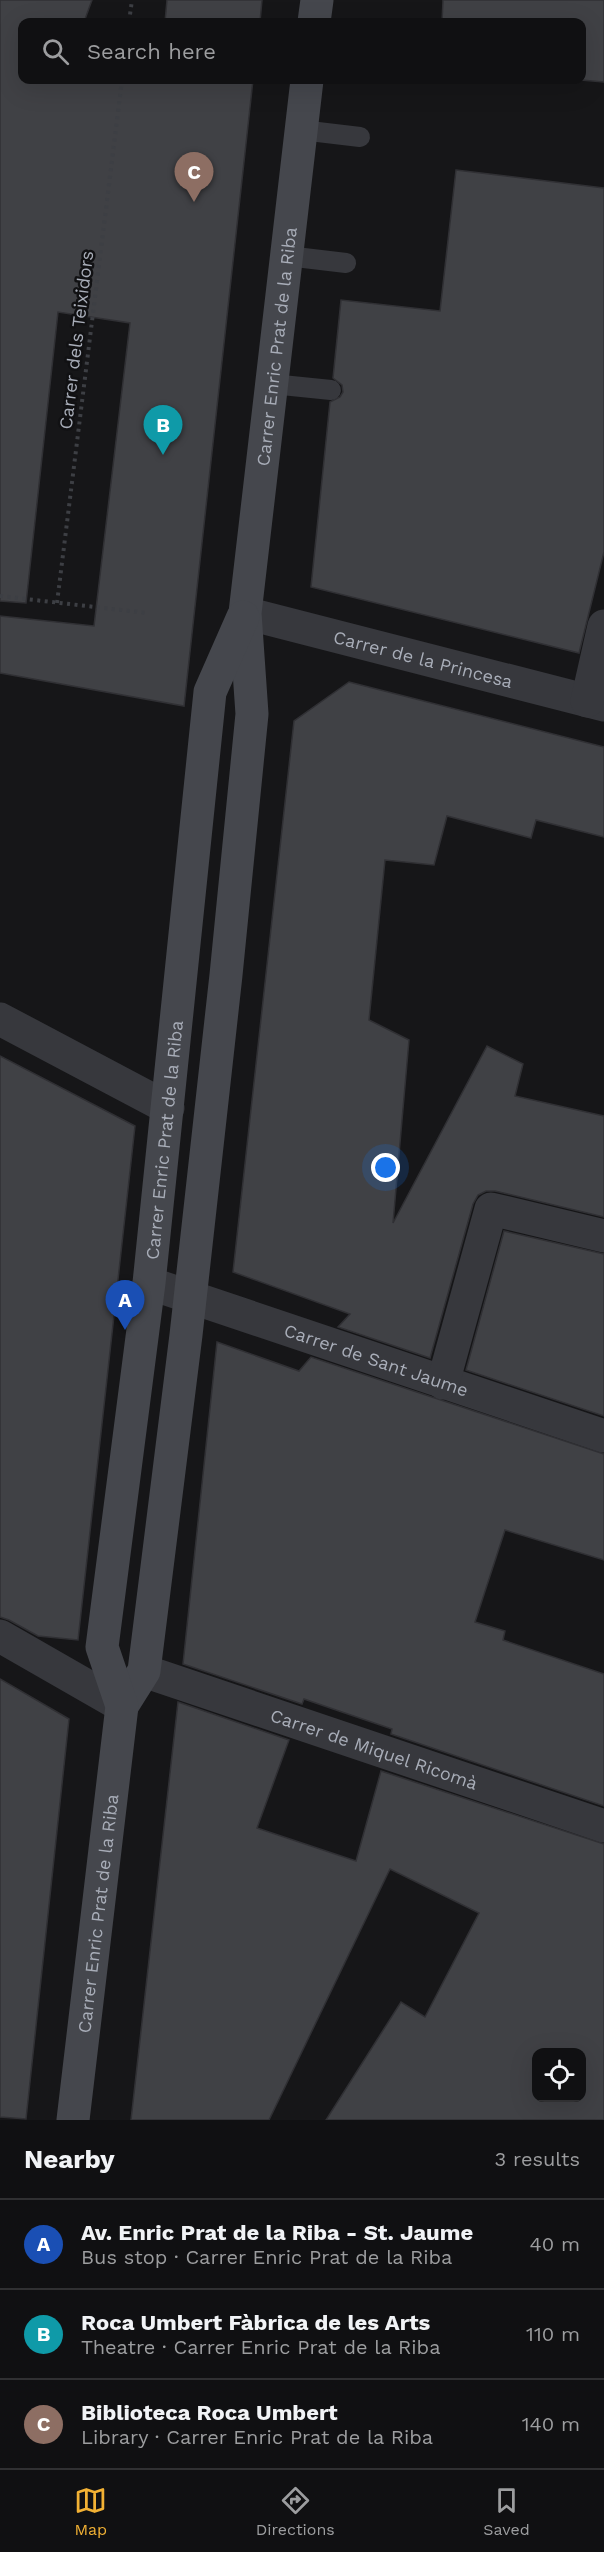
<!DOCTYPE html>
<html lang="en">
<head>
<meta charset="utf-8">
<style>
  body { margin:0; font-family:"Work Sans",sans-serif; background:#19191b; color:#f1f3f6 }
  .controls { position:absolute; right:18px; bottom:18px; display:grid; overflow:hidden; border-radius:12px; box-shadow:0 6px 24px #0002 }
  .controls button { width:54px; height:54px; display:grid; place-items:center; padding:0; border:0; border-bottom:2px solid #303032; background:#101012; color:#f1f3f6; font:30px sans-serif }
  .you { position:absolute; left:386px; top:1168px; width:21px; height:21px; margin:-15px; border:4px solid #fff; border-radius:50%; background:#1a73e8; box-shadow:0 0 0 9px #1a73e833 }
  .badge { display:grid; place-items:center; width:39px; height:39px; border-radius:50%; background:#f2b134; color:#fff; font-size:20px; font-weight:700 }
  .pin { position:absolute; translate:-50% -50px; filter:drop-shadow(0 2px 3px #0008) }
  .pin::after { content:''; position:absolute; top:32px; width:21px; height:18px; background:inherit; clip-path:polygon(0 0,100% 0,50% 100%) }
  .list { margin:0; padding:0; list-style:none }
  h2 { display:flex; justify-content:space-between; align-items:center; height:78px; margin:0; padding:0 24px; font-size:26px }
  h2 small { font-size:20px; font-weight:400; color:#9c9d9f }
  .list li { display:grid; grid-template-columns:39px 1fr auto; gap:18px; align-items:center; box-sizing:border-box; height:90px; padding:0 24px; border-top:2px solid #303032 }
  .list b { display:block; font-size:22px; white-space:nowrap }
  .list p { margin:0; font-size:20px; white-space:nowrap; color:#9c9d9f }
  .list em { font-size:20px; font-style:normal; color:#9c9d9f }
  .icon { flex:none; width:33px; height:33px; fill:none; stroke:currentColor; stroke-width:2; stroke-linecap:round; stroke-linejoin:round }
  .map { position:relative; flex:none; width:604px; height:2120px; overflow:hidden }
  .search { position:absolute; background:#101012; box-shadow:0 6px 24px #0002; left:18px; right:18px; top:18px; height:66px; display:flex; align-items:center; gap:15px; box-sizing:border-box; padding:0 21px; border-radius:12px; color:#9c9d9f; font-size:22px }
  .sheet { height:348px; background:#101012 }
  nav { display:flex; justify-content:space-around; align-items:center; box-sizing:border-box; height:84px; border-top:2px solid #303032; background:#101012; font-size:16px; color:#9c9d9f }
  nav a { display:grid; justify-items:center; gap:3px }
  nav .on { color:#f2b134 }
  .map>svg:first-child { display:block }
</style>
</head>
<body>
<div class="map">
<svg width="604" height="2120" viewBox="0 0 604 2120">
  <rect width="100%" height="100%" fill="#161618"/>
  <g fill="#404145" stroke="#303034" stroke-width="1.5" fill-rule="evenodd">
    <path d="M0,0h92l-8,22h-62v58h231l-69,626 -184,-33v-57l94,10 36,-303 -72,-11 -32,291 -26,-2z"/>
    <path d="M167,0h95l-2,22h-95z"/>
    <path d="M443,0h161v82l-23,-2 1,-58h-140z"/>
    <path d="M456,170l148,18v364l-25,101 -268,-66 19,-185 10,-5 3,-5 -1,-7 -9,-7 8,-78 99,11z"/>
    <path d="M349,682l255,65v90l-68,-17 -5,18 -84,-22 -13,49 -49,-5 -16,160 40,20 -16,183 94,-177 36,18 -8,32 89,20v101l-109,-26h-9l-8,4 -5,9 -43,154 -92,-31 12,-13 -117,-42 61,-551z"/>
    <path d="M0,1056l135,70 -57,514 -40,-4 -29,-16 -9,-3z"/>
    <path d="M504,1231l100,23v162l-138,-46z"/>
    <path d="M217,1342l82,29 12,-14 293,97v106l-99,-30 -30,92 30,9 -2,9 101,34v132l-213,-72 1,-5 -53,-18 -35,-12 -2,5 -119,-40z"/>
    <path d="M0,1679l69,40 -43,400 -26,-2z"/>
    <path d="M178,1702l111,38 -32,88 99,33 25,-90 223,73v276h-278l75,-118 24,15 54,-104 -89,-44 -121,251h-138zM537,2052h45v45h-45z"/>
  </g>
  <g fill="none" stroke-linecap="round" stroke-linejoin="round">
    <g stroke="#3d3f44" stroke-width="4" stroke-dasharray="3 4.5" stroke-linecap="butt">
      <path d="M129,22l3,-22"/>
      <path d="M0,596l147,17"/>
      <path d="M57,603l65,-523"/>
    </g>
    <g stroke="#37383d" stroke-width="20">
      <path d="M301,130l59,7"/>
      <path d="M287,256l59,7"/>
      <path d="M272,384l59,6"/>
    </g>
    <g stroke="#37383d" stroke-width="33">
      <path id="s1" d="M245,613l359,92"/>
      <path d="M587,701l17,-75"/>
      <path d="M0,1019l168,89"/>
      <path id="s2" d="M149,1283l455,153"/>
      <path d="M443,1383l48,-174 113,27"/>
      <path d="M0,1636l122,70"/>
      <path id="s3" d="M144,1671l460,155"/>
    </g>
    <g stroke="#45474d" stroke-width="33">
      <path d="M314,22l3,-22"/>
      <path id="s4" d="M122,1706l22,-35 42,-336 40,-360 26,-261 -7,-101 62,-533"/>
      <path id="s5" d="M73,2120l49,-414 -20,-59 47,-364 61,-591 33,-75"/>
    </g>
  </g>
  <g text-anchor="middle" dominant-baseline="central" stroke-width="5" stroke-linejoin="round" paint-order="stroke">
    <g font-size="18" fill="#a8adb8" stroke="#111113">
      <text transform="translate(76 340) rotate(-83)">Carrer dels Teixidors</text>
      <text stroke="none"><textPath href="#s4" startOffset="1374">Carrer Enric Prat de la Riba</textPath></text>
      <text stroke="none"><textPath href="#s1" startOffset="184">Carrer de la Princesa</textPath></text>
      <text stroke="none"><textPath href="#s5" startOffset="990">Carrer Enric Prat de la Riba</textPath></text>
      <text stroke="none"><textPath href="#s2" startOffset="240">Carrer de Sant Jaume</textPath></text>
      <text stroke="none"><textPath href="#s3" startOffset="243">Carrer de Miquel Ricomà</textPath></text>
      <text stroke="none"><textPath href="#s5" startOffset="208">Carrer Enric Prat de la Riba</textPath></text>
    </g>
  </g>
</svg>
<div class="controls">
<button><svg class="icon" aria-label="locate" viewBox="0 0 24 24"><circle cx="12" cy="12" r="6"/><path d="M12 2v4M12 18v4M2 12h4M18 12h4"/></svg></button>
</div>
<div class="you"></div>
<div class="pin badge" style="left:125px;top:1330px;background:#1a4fb4">A</div>
<div class="pin badge" style="left:163px;top:455px;background:#0f9aa8">B</div>
<div class="pin badge" style="left:194px;top:202px;background:#8d6e63">C</div>
<div class="search"><svg class="icon" aria-label="search" viewBox="0 0 24 24"><circle cx="10" cy="10" r="6"/><path d="M15 15l6 6"/></svg>Search here</div>
</div>
<section class="sheet">
<h2>Nearby<small>3 results</small></h2>
<ul class="list">
<li><span class="badge" style="background:#1a4fb4">A</span><div><b>Av. Enric Prat de la Riba - St. Jaume</b><p>Bus stop · Carrer Enric Prat de la Riba</p></div><em>40 m</em></li>
<li><span class="badge" style="background:#0f9aa8">B</span><div><b>Roca Umbert Fàbrica de les Arts</b><p>Theatre · Carrer Enric Prat de la Riba</p></div><em>110 m</em></li>
<li><span class="badge" style="background:#8d6e63">C</span><div><b>Biblioteca Roca Umbert</b><p>Library · Carrer Enric Prat de la Riba</p></div><em>140 m</em></li>
</ul>
</section>
<nav>
<a class="on"><svg class="icon" aria-label="map" viewBox="0 0 24 24"><path d="M3 6l6-2 6 2 6-2v14l-6 2-6-2-6 2zM9 4v14M15 6v14"/></svg>Map</a>
<a><svg class="icon" aria-label="directions" viewBox="0 0 24 24"><path d="M12 3l9 9-9 9-9-9zM9 14v-3h6M13 9l2 2-2 2"/></svg>Directions</a>
<a><svg class="icon" aria-label="saved" viewBox="0 0 24 24"><path d="M7 4h10v16l-5-4-5 4z"/></svg>Saved</a>
</nav>
</body>
</html>
